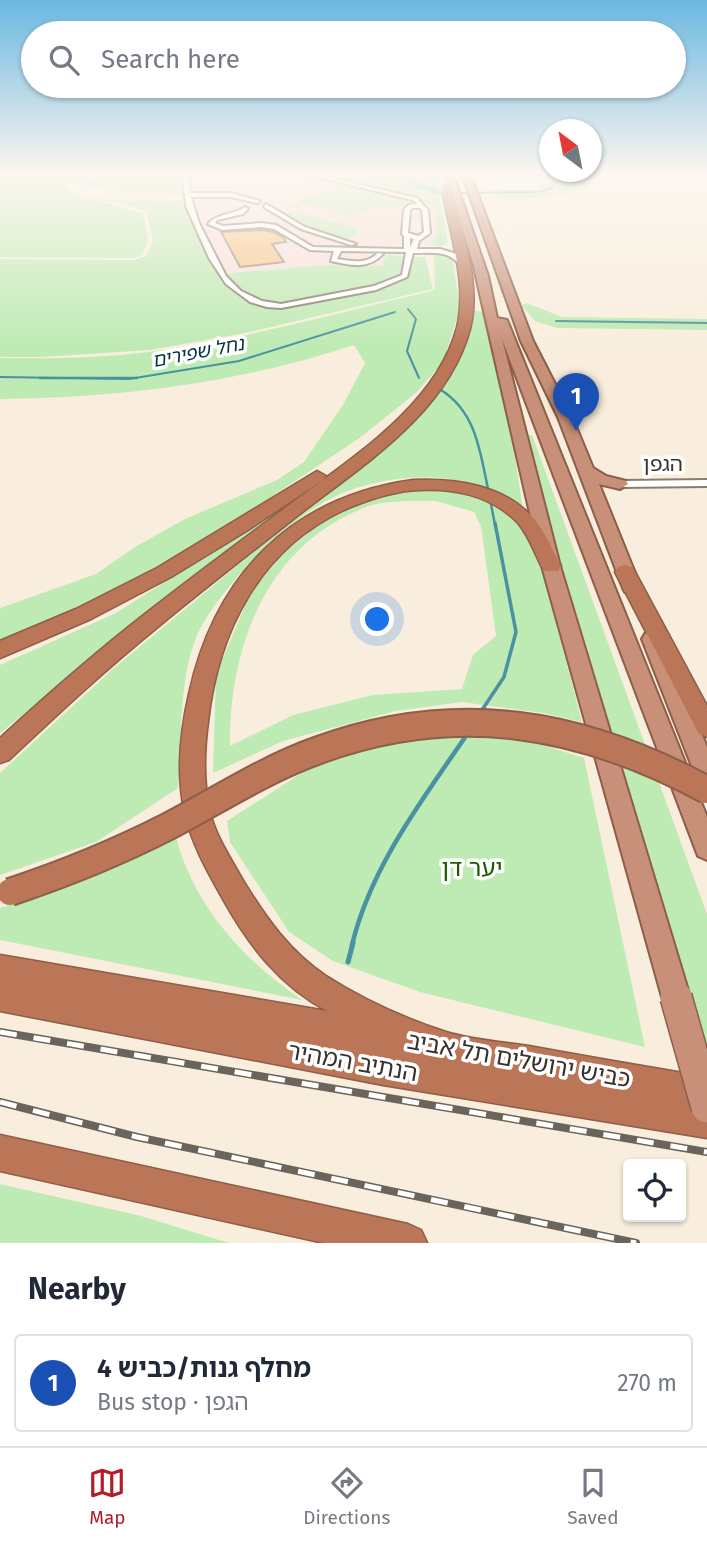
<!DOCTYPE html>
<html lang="en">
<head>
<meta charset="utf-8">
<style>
  body { margin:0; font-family:"Fira Sans","Noto Sans Hebrew",sans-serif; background:#f2f2f3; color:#1f2937 }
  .controls { position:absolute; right:21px; bottom:21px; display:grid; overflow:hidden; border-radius:7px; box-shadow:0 2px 5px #0004 }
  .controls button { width:63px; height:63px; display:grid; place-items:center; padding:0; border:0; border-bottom:2px solid #e0e1e3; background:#fff; color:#1f2937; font:35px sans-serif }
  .compass { position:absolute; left:539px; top:119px; width:63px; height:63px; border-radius:50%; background:#fff; box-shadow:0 2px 5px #0004; rotate:328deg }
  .you { position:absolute; left:378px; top:620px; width:24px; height:24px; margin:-18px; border:5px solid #fff; border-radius:50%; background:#1a73e8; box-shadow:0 0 0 10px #1a73e833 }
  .badge { display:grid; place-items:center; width:46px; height:46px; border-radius:50%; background:#b01d28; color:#fff; font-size:23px; font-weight:700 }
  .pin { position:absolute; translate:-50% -58px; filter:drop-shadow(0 2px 4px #0008) }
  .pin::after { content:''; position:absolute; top:37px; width:24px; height:21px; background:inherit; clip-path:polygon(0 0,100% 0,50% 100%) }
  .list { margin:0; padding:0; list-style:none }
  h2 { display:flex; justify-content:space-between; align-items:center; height:91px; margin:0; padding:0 28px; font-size:30px }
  h2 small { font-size:23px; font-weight:400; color:#747a83 }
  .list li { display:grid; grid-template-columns:46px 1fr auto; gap:21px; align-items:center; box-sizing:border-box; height:98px; margin:0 14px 14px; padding:0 14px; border:2px solid #e0e1e3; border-radius:7px }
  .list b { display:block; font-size:26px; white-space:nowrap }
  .list p { margin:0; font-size:23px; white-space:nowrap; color:#747a83 }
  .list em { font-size:23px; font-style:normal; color:#747a83 }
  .icon { flex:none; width:38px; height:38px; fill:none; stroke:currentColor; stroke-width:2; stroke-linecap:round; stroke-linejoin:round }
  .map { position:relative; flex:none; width:707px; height:1243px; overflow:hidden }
  .search { position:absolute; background:#fff; box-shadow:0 2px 5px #0004; left:21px; right:21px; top:21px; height:77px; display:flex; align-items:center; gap:18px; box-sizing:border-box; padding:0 24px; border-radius:38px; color:#747a83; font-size:26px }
  .sheet { height:203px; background:#fff }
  nav { display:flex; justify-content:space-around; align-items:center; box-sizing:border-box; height:98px; border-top:2px solid #e0e1e3; background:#fff; font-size:19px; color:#747a83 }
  nav a { display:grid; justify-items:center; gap:4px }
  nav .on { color:#b01d28 }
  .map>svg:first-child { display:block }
</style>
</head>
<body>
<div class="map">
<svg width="707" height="1243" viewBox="0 0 707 1243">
  <rect width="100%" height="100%" fill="#f9eedd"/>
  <path fill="#f9dfdb" d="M178,174h135l99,23 24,11 3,46 -53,1 -4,11 -56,-1 -109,9 -36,-73z"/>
  <g fill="#beeab3" fill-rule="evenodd">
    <path d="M0,174h28l36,9 10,12 69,18 5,28 -6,14 -9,3 -133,-1z"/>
    <path d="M36,174h22l36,6 20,-6h64l3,21 -75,-5z"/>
    <path d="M313,174h123l12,70 -9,3 -9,-4 6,-8v-27l-24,-11z"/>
    <path d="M538,174l63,2c-25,27 -73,21 -107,21l-5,-8h45l10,-6z"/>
    <path d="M341,185l66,13 6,4 -16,7 -15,-3 -36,11 -6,-2 4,-2 -35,-9 -11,4 -10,-2z"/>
    <path d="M77,195l35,5 69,1 37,73 108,-9 56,1 4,-11 39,2 8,32 -188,44 -95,17 -109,7h-41v-98l133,1 13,-4 7,-15 -6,-29c-22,-10 -47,-10 -70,-17z"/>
    <path d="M291,211l60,15 7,5 -2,4 -10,5c-22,-6 -42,-14 -60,-27z"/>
    <path d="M434,254l15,3 4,5 7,46 -17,54 -26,30 -56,45 -169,113 -147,74 -45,18v-33l3,-2 93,-33 39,-27 50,-28 92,-39 27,-18 39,-57 22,-42 -11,-18c-115,38 -233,53 -354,54v-41c49,1 100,0 149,-6 95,-12 190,-40 283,-61l3,-2z"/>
    <path d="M527,303l35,14 145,2v11l-150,-2 -22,-7 -14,-16z"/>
    <path d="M469,310l17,2 21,90 16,109c-21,-13 -42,-26 -67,-31 -38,-7 -86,0 -120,16 -46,21 -109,85 -134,129 -24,43 -20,114 -24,163l-82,54 -96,33v-102l113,-104 231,-192 77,-70z"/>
    <path d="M523,435h9l175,479v141z"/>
    <path d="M418,488c63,5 103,15 124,81l40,153 -39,-9 -81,-11 -66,9 -113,30 -70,32 3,-99 35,-82 29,-35 33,-28 34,-21 36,-13zM406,501h30l38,11 7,14 15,110 -23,19 -11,34 -89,6 -80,20 -63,31c-1,-100 37,-203 139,-240 11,-4 25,-4 37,-5z"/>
    <path d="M290,502l-290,231v-68l116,-52z"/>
    <path d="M427,734l93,4 64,20 61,289 -225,-55 -87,-31 -44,-29 -59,-90 -3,-21 92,-59z"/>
    <path d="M175,833c17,71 68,127 127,167l-302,-60v-32l61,-20z"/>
    <path d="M0,1184l141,32 88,27h-229z"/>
  </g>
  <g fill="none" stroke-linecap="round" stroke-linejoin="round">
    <g stroke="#4992a2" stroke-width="2">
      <path d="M456,193l83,-1 14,-5 2,-4 -7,-9"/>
      <path d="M408,309l8,10 -9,32 12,27"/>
      <path d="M556,321l151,2"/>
      <path d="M0,377l129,2 110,-18 156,-49"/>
    </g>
    <g stroke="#4992a2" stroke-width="2.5">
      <path d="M40,378h97"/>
      <path d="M441,390c35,22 39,61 47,99"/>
      <path d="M491,504l4,21"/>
    </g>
    <path stroke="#4992a2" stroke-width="3.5" d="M482,710l22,-33 12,-45 -21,-109"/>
    <g stroke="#4992a2" stroke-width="4.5">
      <path d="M481,712l3,-4"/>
      <path d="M352,945c19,-79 71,-146 116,-212"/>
    </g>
    <path stroke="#4992a2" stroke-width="5" d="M348,962l5,-19"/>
    <path fill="#51bbd4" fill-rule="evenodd" d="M397,174h10l18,11 23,8 -4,3 -25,-7z"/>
  </g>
  <path fill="#fac383" stroke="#968a7c" stroke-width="2" d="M261,230l12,2 10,5 3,5 -14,2 12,18 -44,5 -19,-35z"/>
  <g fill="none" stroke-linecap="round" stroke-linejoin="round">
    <defs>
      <g id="minor">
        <path d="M182,174h6l2,19h41l29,8 -3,2 -26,-6h-40l8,26 27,53 15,15 21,10 19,3 93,-18 28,-11 4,-23 -65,-1 -4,8c16,2 28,6 41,-6l5,1c-15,16 -33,11 -52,7l3,-10 -24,-1 -36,-21 -13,-2 -39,3 -14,-6c9,-11 26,-9 37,-17l3,2 -5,5 -26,6 -2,3 8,3 38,-3 15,2 37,22 91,2v-13l-2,-2 2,-24 5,-5 8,-1 -4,-4 -109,-26h10l103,24 11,12 2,23 -11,8 -2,8h23l17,5 7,9 -5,1c-11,-14 -29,-11 -46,-11l-6,24 -31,13 -95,18 -14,-1 -17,-5 -24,-18 -17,-26 -23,-52zM413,208h7l2,2 2,22 -6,4 -10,-3 2,-23zM410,238l4,1 -4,8z"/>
        <path d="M266,204l39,23 51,17 -5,1 -50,-16 -37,-22z"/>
      </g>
      <path id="tertiary" d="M707,480v6l-87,1 -6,-3 6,-3z"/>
      <g id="trunk">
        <path d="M445,174h8l35,102 9,42 10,2 200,497v43l-9,-4 -3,-8 -193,-509 58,227 130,431 -4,10 -10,4 -10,-4 -4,-10 -120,-431 -69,-303z"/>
        <path d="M462,174h8l63,167 39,76 21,51 13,8 20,5 2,3 -8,5 -21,-5 42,104 -2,4h-14l-2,-4 -65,-171 -37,-76z"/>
        <path d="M652,632l7,2 3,5 45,108v37l-8,-3 -4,-7 -53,-135 3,-5z"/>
      </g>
      <g id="motorway">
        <path d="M444,186l8,2c9,45 30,95 18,141 -23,85 -109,137 -174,188 -46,36 -92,72 -137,109 -52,42 -101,88 -150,134l-9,3v-25c47,-43 95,-85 145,-124 46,-36 93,-71 140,-106 61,-46 152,-102 172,-181 8,-33 0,-67 -7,-100 -3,-12 -8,-29 -6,-41z"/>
        <path d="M317,471l9,5 -3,4 -75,50 -77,47 -80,42 -91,39v-17l76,-32 81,-41z"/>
        <path d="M413,480c42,-2 92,5 121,39 12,14 18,31 27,47l-3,5h-14c-9,-16 -14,-34 -26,-48 -26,-27 -63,-35 -99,-33 -26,1 -52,10 -75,20 -85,40 -126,122 -136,212 -4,30 -5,60 2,90 6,25 21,47 34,70 22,36 46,70 82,94 36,23 80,43 120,56 26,8 56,10 83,14 59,11 119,21 178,31v61l-324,-53 -383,-74v-56l327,56c-47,-25 -77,-64 -103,-110 -15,-27 -32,-56 -39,-87 -9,-39 -5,-81 4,-120 26,-119 102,-197 224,-214z"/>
        <path d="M625,565l7,2 3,5 72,134v31l-8,-3 -84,-162 3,-5z"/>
        <path d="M0,1135l408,89 13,6 6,13h-103l-324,-72z"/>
      </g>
    </defs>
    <use href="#minor" stroke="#877d6f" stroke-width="4"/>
    <use href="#tertiary" stroke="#877d6f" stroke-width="4"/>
    <use href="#trunk" stroke="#8d5e48" stroke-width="4"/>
    <use href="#motorway" stroke="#8d5e48" stroke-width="3"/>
    <use href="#minor" fill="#fff" fill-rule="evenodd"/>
    <use href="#tertiary" fill="#fff" fill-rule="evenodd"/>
    <use href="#trunk" fill="#c89078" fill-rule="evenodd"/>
    <use href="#motorway" fill="#bb7557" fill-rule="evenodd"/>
    <defs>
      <g id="rail">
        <path d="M0,1032l707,120"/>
        <path d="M0,1102l137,35 499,106"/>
      </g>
    </defs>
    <use href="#rail" stroke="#6a645a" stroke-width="8"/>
    <use href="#rail" stroke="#fff" stroke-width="5" stroke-dasharray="17" stroke-linecap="butt"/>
    <defs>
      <path id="trunk-bridge" d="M676,997l31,110"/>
      <path id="motorway-bridge" d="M10,892c54,-18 106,-39 157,-65 50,-26 98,-58 152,-77 137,-50 262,-28 388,40"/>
    </defs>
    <use href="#trunk-bridge" stroke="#8d5e48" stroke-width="34" stroke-linecap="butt"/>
    <use href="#motorway-bridge" stroke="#8d5e48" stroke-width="30" stroke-linecap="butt"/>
    <use href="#trunk-bridge" stroke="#c89078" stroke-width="31"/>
    <use href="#motorway-bridge" stroke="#bb7557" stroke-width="26"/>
  </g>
  <linearGradient id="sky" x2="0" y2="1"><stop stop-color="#6bb7e0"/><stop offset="0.5" stop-color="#fcf7f0"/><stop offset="1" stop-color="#fcf7f0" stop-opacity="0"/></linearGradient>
  <rect width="707" height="348" fill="url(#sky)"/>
  <g text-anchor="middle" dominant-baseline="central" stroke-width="7" stroke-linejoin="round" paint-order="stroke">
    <g font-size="19" font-style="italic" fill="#023540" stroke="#fff">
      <text transform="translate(198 352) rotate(-11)">נחל שפירים</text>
    </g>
    <g font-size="21" fill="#37332c" stroke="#fff">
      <text x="663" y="464">הגפן</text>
    </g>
    <g font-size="24" fill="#1b5c00" stroke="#fff">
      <text x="472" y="868">יער דן</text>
    </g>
    <g font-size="24" fill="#37332c" stroke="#fff">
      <text transform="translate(519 1060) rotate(10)">כביש ירושלים תל אביב</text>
      <text transform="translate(353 1062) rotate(10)">הנתיב המהיר</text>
    </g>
  </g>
</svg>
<div class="controls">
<button><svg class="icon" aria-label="locate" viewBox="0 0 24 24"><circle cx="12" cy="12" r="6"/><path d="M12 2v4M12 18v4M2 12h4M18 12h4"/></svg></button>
</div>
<svg class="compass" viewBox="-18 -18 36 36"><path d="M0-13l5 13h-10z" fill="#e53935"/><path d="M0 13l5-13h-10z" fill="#747a83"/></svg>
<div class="you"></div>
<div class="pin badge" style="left:576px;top:431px;background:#1a4fb4">1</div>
<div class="search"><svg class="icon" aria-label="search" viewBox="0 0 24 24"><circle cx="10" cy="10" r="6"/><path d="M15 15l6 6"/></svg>Search here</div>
</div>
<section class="sheet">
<h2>Nearby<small></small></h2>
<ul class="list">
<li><span class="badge" style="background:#1a4fb4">1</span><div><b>מחלף גנות/כביש 4</b><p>Bus stop · הגפן</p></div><em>270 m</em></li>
</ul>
</section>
<nav>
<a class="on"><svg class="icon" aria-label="map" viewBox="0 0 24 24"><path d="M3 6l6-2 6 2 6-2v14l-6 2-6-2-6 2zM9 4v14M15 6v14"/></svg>Map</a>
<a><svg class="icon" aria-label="directions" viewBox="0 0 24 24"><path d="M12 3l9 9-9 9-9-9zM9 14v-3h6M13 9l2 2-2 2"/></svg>Directions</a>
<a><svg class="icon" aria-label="saved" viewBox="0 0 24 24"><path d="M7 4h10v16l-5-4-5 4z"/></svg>Saved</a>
</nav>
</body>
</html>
